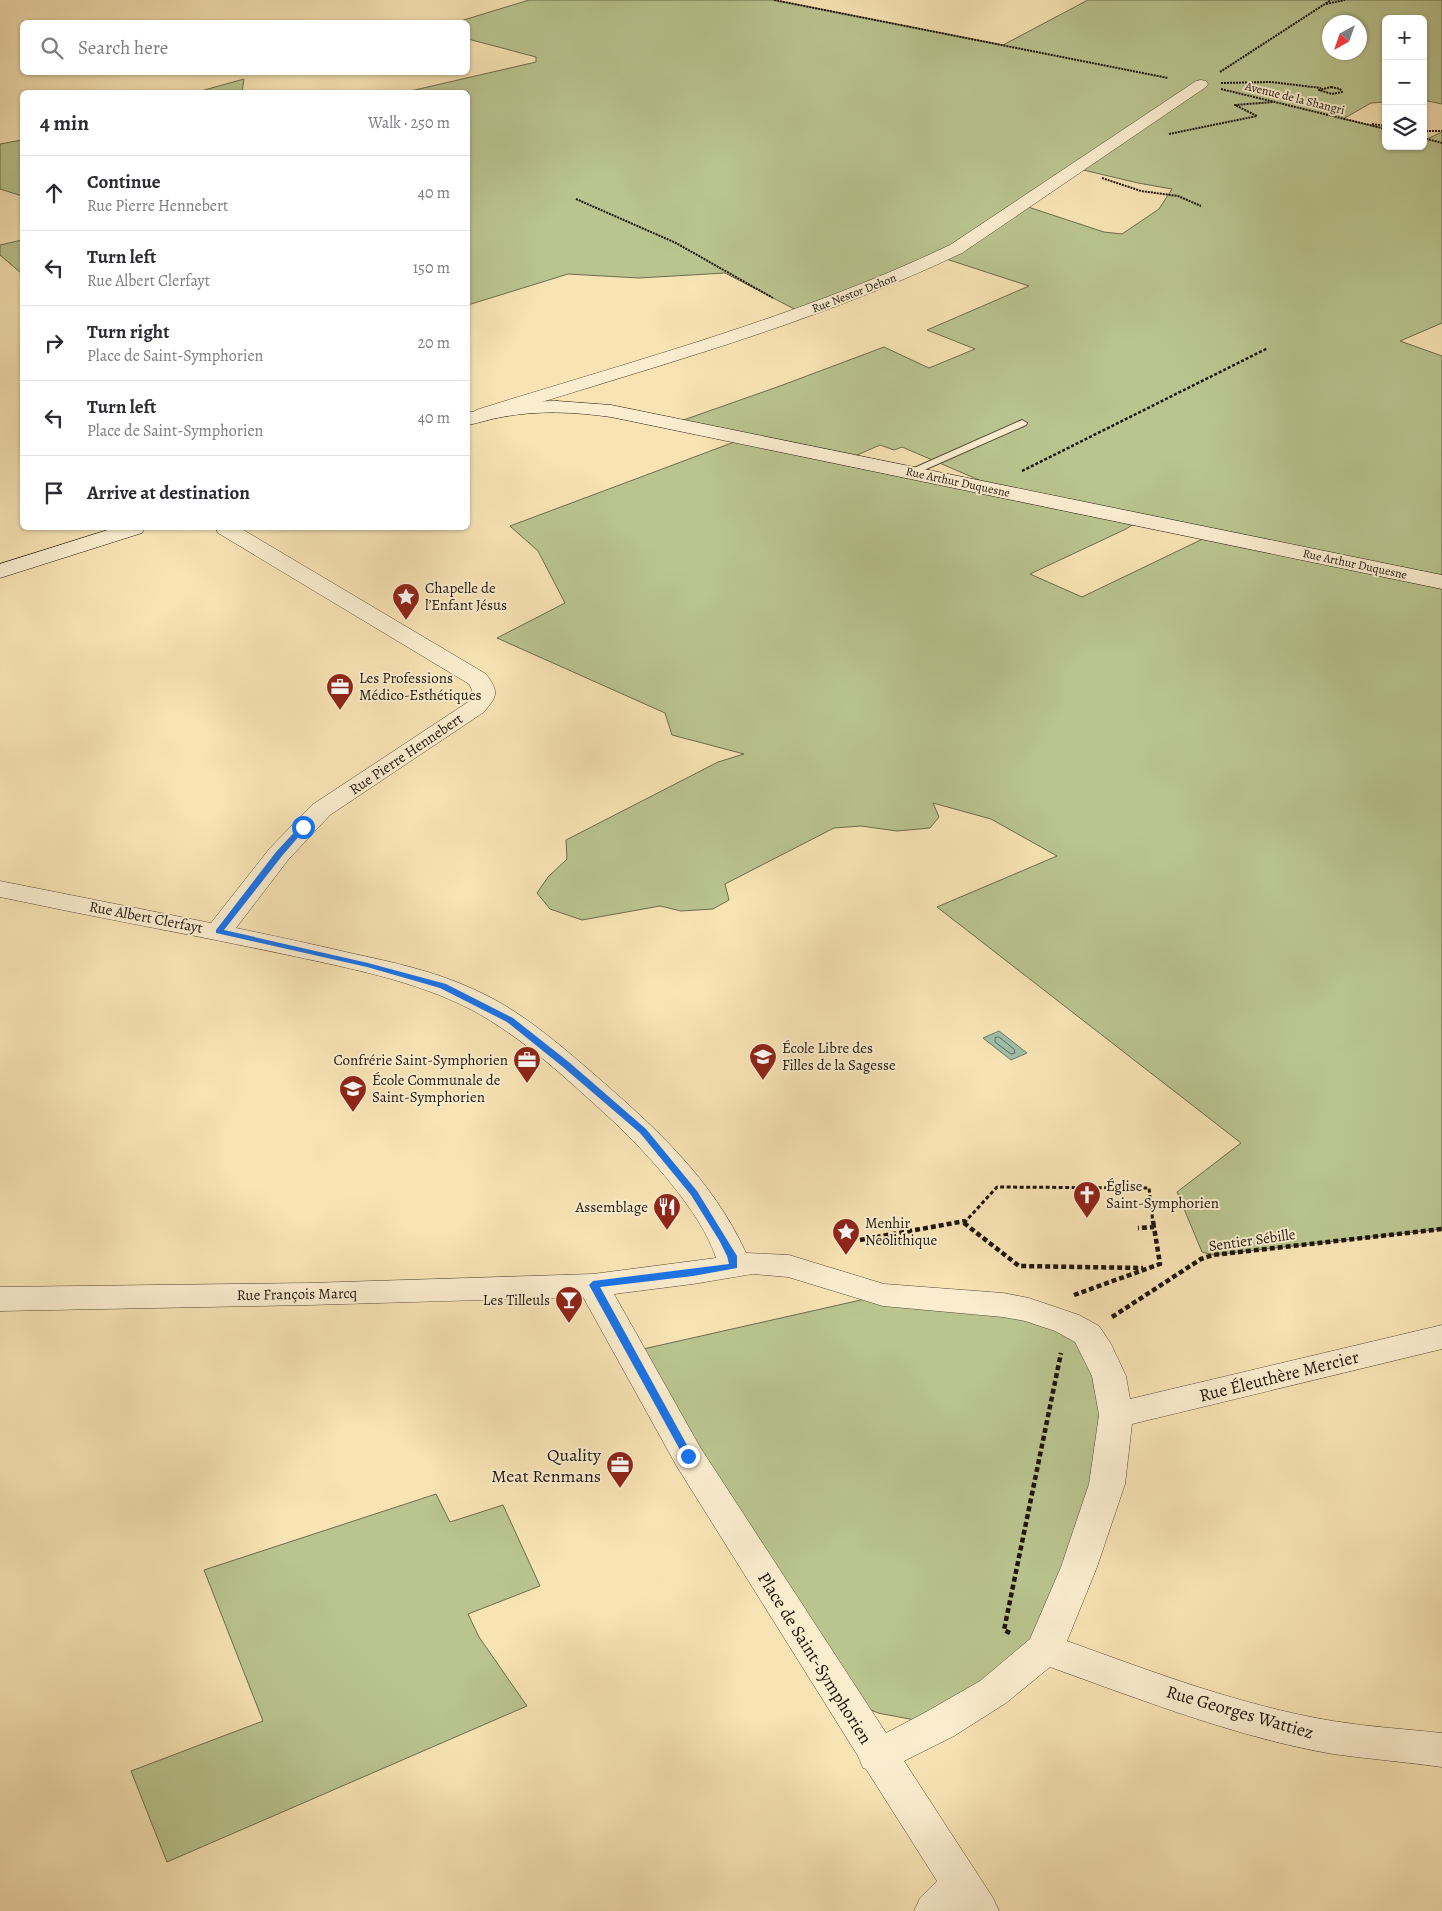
<!DOCTYPE html>
<html lang="en">
<head>
<meta charset="utf-8">
<style>
  body { margin:0; font-family:Alegreya,serif; background:#f7f7f7; color:#2b2b33 }
  .controls { position:absolute; right:15px; top:15px; display:grid; overflow:hidden; border-radius:8px; box-shadow:0 1px 4px #0004 }
  .controls button { width:45px; height:45px; display:grid; place-items:center; padding:0; border:0; border-bottom:1px solid #e1e1e2; background:#fff; color:#2b2b33; font:25px sans-serif }
  .compass { position:absolute; left:1322px; top:15px; width:45px; height:45px; border-radius:50%; background:#fff; box-shadow:0 1px 4px #0004; rotate:220deg }
  .stop { position:absolute; width:15px; height:15px; margin:-11px; border:4px solid #1a73e8; border-radius:50%; background:#fff }
  .stop.end { background:#1a73e8; border-color:#fff; box-shadow:0 1px 5px #0008 }
  .list { margin:0; padding:0; list-style:none }
  h2 { display:flex; justify-content:space-between; align-items:center; height:65px; margin:0; padding:0 20px; font-size:21px }
  h2 small { font-size:16px; font-weight:400; color:#7c7c81 }
  .list li { display:grid; grid-template-columns:32px 1fr auto; gap:15px; align-items:center; box-sizing:border-box; height:75px; padding:0 20px; border-top:1px solid #e1e1e2 }
  .list b { display:block; font-size:19px; white-space:nowrap }
  .list p { margin:0; font-size:16px; white-space:nowrap; color:#7c7c81 }
  .list em { font-size:16px; font-style:normal; color:#7c7c81 }
  .icon { flex:none; width:28px; height:28px; fill:none; stroke:currentColor; stroke-width:2; stroke-linecap:round; stroke-linejoin:round }
  .map { position:relative; flex:none; width:1442px; height:1911px; overflow:hidden }
  .search { position:absolute; background:#fff; box-shadow:0 1px 4px #0004; left:20px; top:20px; width:450px; height:55px; display:flex; align-items:center; gap:12px; box-sizing:border-box; padding:0 18px; border-radius:8px; color:#7c7c81; font-size:19px }
  .panel { position:absolute; background:#fff; box-shadow:0 1px 4px #0004; left:20px; top:90px; width:450px; height:440px; border-radius:8px }
  .map>svg:first-child { display:block }
</style>
</head>
<body>
<div class="map">
<svg width="1442" height="1911" viewBox="0 0 1442 1911">
  <rect width="100%" height="100%" fill="#f7e3b4"/>
  <filter id="stains"><feTurbulence type="fractalNoise" baseFrequency=".004" numOctaves="4"/><feColorMatrix values="0 0 0 0 .2 0 0 0 0 .09 0 0 0 0 .02 0 0 0 .5 -.17"/></filter>
  <radialGradient id="worn" r=".72"><stop offset=".6" stop-color="#630" stop-opacity="0"/><stop offset="1" stop-color="#630" stop-opacity=".3"/></radialGradient>
  <g fill="#b9c48f" stroke="#6c6c4e" fill-rule="evenodd">
    <path d="M529,0h245l229,45 85,-45h354v104l-19,-4v-81h-37v83l-15,1 -28,16 43,10v17h37v-8l4,1 15,-7v191l-42,18 42,15v873l-229,26 -11,-3 -25,-60 64,-49 -304,-236 120,-51 -66,-37 -58,-16 6,14 -9,11 -33,3 -36,-5 -27,2 -109,56 4,16 -16,9 -32,2 -21,-5 -78,14 -32,-11 -13,-16 11,-16 19,-18 -1,-19 152,-78 26,-8 -72,-19 -7,-22 -168,-75 68,-35 -27,-52 -28,-25 235,-88 -70,-15 105,-37 104,-39 45,21 46,-19 -48,-19 102,-44 -89,-29 -138,56 -77,-40 -86,5 -71,-4 -100,31v-213h-62l130,-30v-5l-68,-18v-17h-11zM1330,22h30v30h-30zM1075,168l63,15 34,6 -13,20 -37,25 -18,-2 -82,-27zM880,445l14,5 8,-3 84,36 -138,-24zM1140,520l71,15 -129,62 -52,-23 96,-45z"/>
    <path d="M244,79l-2,13h-45z"/>
    <path d="M22,140v56l-22,-7v-45z"/>
    <path d="M22,240v34l-22,-19v-10z"/>
    <path d="M883,1295l184,28 49,92 -71,234 -130,71 -37,-7 -40,-18 -208,-343z"/>
    <path d="M436,1494l14,28 53,-17 37,81 -72,28 11,23 48,69 -360,156 -36,-91 132,-50 -59,-151z"/>
  </g>
  <path fill="#9ebeaa" stroke="#6b7a6b" d="M999,1031l28,22 -16,7 -28,-22z"/>
  <g fill="none" stroke-linecap="round" stroke-linejoin="round">
    <path stroke="#5e6a5c" stroke-width="1" d="M999,1037l15,12 1,4 -4,1 -16,-12v-4z"/>
    <defs>
      <path id="lane" d="M1022,420l5,3 -1,2 -111,49h-8l-2,-2z"/>
      <g id="street">
        <path d="M1201,80l5,1 2,3 -2,3 -244,166c-151,72 -313,115 -472,165l-7,2 -7,-2 -3,-4 3,-4c160,-50 323,-93 474,-165l246,-164z"/>
        <path d="M216,528h24l246,146c13,18 12,21 -2,38l-154,103 -42,45 -52,68c38,8 76,16 114,25 42,9 84,18 123,36 46,20 85,54 123,87 59,51 117,104 150,177l43,2 95,29 119,9 26,5 50,17 20,11 12,18 15,32 4,23 312,-74v24l-310,75 -7,60 -28,83 -30,74c86,31 175,65 266,80 36,6 73,8 109,12v34c-36,-5 -73,-8 -109,-13 -94,-16 -194,-55 -283,-87l-44,36 -52,33 -50,25 89,137 6,13h-85l6,-13 17,-17 -71,-112 -3,-1 -5,-12 -182,-291 -93,-168 -274,8 -309,6v-24l309,-4 284,-9 123,-16c-14,-45 -69,-105 -103,-137 -44,-40 -90,-84 -143,-112 -55,-28 -117,-40 -177,-53 -97,-21 -195,-38 -293,-59v-16l211,42 59,-75 42,-43 156,-103c4,-6 6,-11 1,-18l-251,-151zM753,1274l35,3 95,29 120,11 22,4 30,10 20,11 17,34 7,39 -10,69 -28,83 -31,72 -50,42 -54,31 -40,21 -186,-286 -86,-153 79,-10z"/>
      </g>
      <g id="secondary">
        <path d="M557,401l54,4 831,170v14l-831,-172c-36,-5 -73,-7 -109,0 -12,2 -23,6 -34,8v-12c29,-9 58,-12 89,-12z"/>
        <path d="M114,528h31l-3,5 -142,45v-14z"/>
      </g>
    </defs>
    <use href="#lane" stroke="#544837" stroke-width="2"/>
    <use href="#street" stroke="#544837" stroke-width="1"/>
    <use href="#secondary" stroke="#1e150d" stroke-width="1"/>
    <g stroke="#1e150d" stroke-width="2" stroke-dasharray="2 1" stroke-linecap="butt">
      <path d="M774,0l394,78"/>
      <path d="M1326,4l19,-4"/>
      <path d="M1220,72l111,-72"/>
      <path d="M1221,83l50,-1 50,6"/>
      <path d="M1331,87l9,2 2,3 -10,2 -13,-4z"/>
      <path d="M1221,89l165,40"/>
      <path d="M1372,124l14,2"/>
      <path d="M1423,131h19"/>
      <path d="M1169,134l88,-18 -22,-11 38,-3"/>
      <path d="M1423,138l19,5"/>
      <path d="M1102,178l39,13 37,5 23,10"/>
      <path d="M576,199l100,44 97,55"/>
    </g>
    <path stroke="#1e150d" stroke-width="2.5" stroke-dasharray="3 2" stroke-linecap="butt" d="M1022,471l246,-123"/>
    <path stroke="#1e150d" stroke-width="3" stroke-dasharray="4 2.5" stroke-linecap="butt" d="M964,1223l33,-36 152,1 4,35"/>
    <g stroke="#1e150d" stroke-width="4.5" stroke-dasharray="5 3" stroke-linecap="butt">
      <path d="M1153,1221l1,6"/>
      <path d="M964,1223l55,43 124,2"/>
      <path d="M860,1240l105,-19"/>
      <path d="M1074,1295l86,-31 -6,-37 -16,1"/>
      <path d="M1112,1317l89,-58 12,-4 229,-26"/>
      <path d="M1010,1633l-6,-3 57,-277"/>
    </g>
    <use href="#lane" fill="#faedce" fill-rule="evenodd"/>
    <use href="#street" fill="#faedce" fill-rule="evenodd"/>
    <use href="#secondary" fill="#faedce" fill-rule="evenodd"/>
  </g>
  <path fill="#1a73e8" d="M301,825l6,2 -25,29 -58,74 144,33 78,21 67,34 57,45 76,66 51,62 40,65v12l-44,8 -93,11 93,169 -1,3h-7l-96,-174 4,-4 136,-17 -2,-8 -8,-16 -28,-45 -51,-62 -77,-66 -56,-45 -67,-34 -73,-21 -151,-34v-3l60,-78z"/>
  <defs>
    <symbol id="sight-pin" viewBox="-11 -11 22 30"><path d="M0 17L-7.5 6A9.5 9.5 0 1 1 7.5 6Z" fill="#8f2418" stroke="#faedce"/><path d="M0-6L1.8-2.2L6-1.7L2.9 1.2L3.7 5.4L0 3.3L-3.7 5.4L-2.9 1.2L-6-1.7L-1.8-2.2Z" fill="#fff"/></symbol>
    <symbol id="office-pin" viewBox="-11 -11 22 30"><path d="M0 17L-7.5 6A9.5 9.5 0 1 1 7.5 6Z" fill="#8f2418" stroke="#faedce"/><path d="M-6-3h4V-5.5h4V-3h4V5H-6ZM-1-4.5V-3h2v-1.5ZM-6 0V1H6V0Z" fill="#fff"/></symbol>
    <symbol id="school-pin" viewBox="-11 -11 22 30"><path d="M0 17L-7.5 6A9.5 9.5 0 1 1 7.5 6Z" fill="#8f2418" stroke="#faedce"/><path d="M0-5L7-2L0 1L-7-2ZM-4 1L0 2.5L4 1V4Q0 6-4 4Z" fill="#fff"/></symbol>
    <symbol id="church-pin" viewBox="-11 -11 22 30"><path d="M0 17L-7.5 6A9.5 9.5 0 1 1 7.5 6Z" fill="#8f2418" stroke="#faedce"/><path d="M-1.2-6h2.4v3.5h3.3v2.4h-3.3V6h-2.4V-.1h-3.3v-2.4h3.3Z" fill="#fff"/></symbol>
    <symbol id="restaurant-pin" viewBox="-11 -11 22 30"><path d="M0 17L-7.5 6A9.5 9.5 0 1 1 7.5 6Z" fill="#8f2418" stroke="#faedce"/><path d="M-5-6h1v4h1v-4h1v4h1v-4h1v5L-1.5 .5V6h-2V.5L-5-1ZM5-6V6H3V1.5H1.5Q1.5-4 5-6Z" fill="#fff"/></symbol>
    <symbol id="bar-pin" viewBox="-11 -11 22 30"><path d="M0 17L-7.5 6A9.5 9.5 0 1 1 7.5 6Z" fill="#8f2418" stroke="#faedce"/><path d="M-6-5H6L.8 .8V4.5H3.5V6h-7V4.5H-.8V.8Z" fill="#fff"/></symbol>
  </defs>
  <g fill-rule="evenodd">
    <use href="#sight-pin" x="390" y="581" width="32" height="43"/>
    <use href="#office-pin" x="324" y="671" width="32" height="43"/>
    <use href="#school-pin" x="747" y="1041" width="32" height="43"/>
    <use href="#office-pin" x="511" y="1044" width="32" height="43"/>
    <use href="#school-pin" x="337" y="1073" width="32" height="43"/>
    <use href="#church-pin" x="1071" y="1179" width="32" height="43"/>
    <use href="#restaurant-pin" x="651" y="1191" width="32" height="43"/>
    <use href="#sight-pin" x="830" y="1216" width="32" height="43"/>
    <use href="#bar-pin" x="553" y="1284" width="32" height="43"/>
    <use href="#office-pin" x="604" y="1449" width="32" height="43"/>
  </g>
  <g text-anchor="middle" dominant-baseline="central" stroke-width="4" stroke-linejoin="round" paint-order="stroke">
    <g font-size="12" fill="#1e150d" stroke="#faedce">
      <text transform="translate(1295 98) rotate(14)">Avenue de la Shangri</text>
      <text transform="translate(854 293) rotate(-21)">Rue Nestor Dehon</text>
      <text transform="translate(958 482) rotate(12)">Rue Arthur Duquesne</text>
      <text transform="translate(1355 564) rotate(12)">Rue Arthur Duquesne</text>
    </g>
    <g font-size="15" fill="#1e150d" stroke="#faedce" text-anchor="start">
      <text x="425" y="588">Chapelle de<tspan x="425" dy="17">l’Enfant Jésus</tspan></text>
      <text x="359" y="678">Les Professions<tspan x="359" dy="17">Médico-Esthétiques</tspan></text>
      <text x="782" y="1048">École Libre des<tspan x="782" dy="17">Filles de la Sagesse</tspan></text>
      <text x="508" y="1060" text-anchor="end">Confrérie Saint-Symphorien</text>
      <text x="372" y="1080">École Communale de<tspan x="372" dy="17">Saint-Symphorien</tspan></text>
      <text x="1106" y="1186">Église<tspan x="1106" dy="17">Saint-Symphorien</tspan></text>
      <text x="648" y="1207" text-anchor="end">Assemblage</text>
      <text x="865" y="1223">Menhir<tspan x="865" dy="17">Neolithique</tspan></text>
      <text x="550" y="1300" text-anchor="end">Les Tilleuls</text>
    </g>
    <g font-size="15" fill="#1e150d" stroke="#faedce">
      <text transform="translate(406 754) rotate(-34)">Rue Pierre Hennebert</text>
      <text transform="translate(146 917) rotate(11)">Rue Albert Clerfayt</text>
      <text transform="translate(1252 1240) rotate(-8)">Sentier Sébille</text>
      <text transform="translate(297 1294) rotate(-1)">Rue François Marcq</text>
    </g>
    <g font-size="18" fill="#1e150d" stroke="#faedce">
      <text transform="translate(1279 1376) rotate(-14)">Rue Éleuthère Mercier</text>
      <text transform="translate(815 1658) rotate(58)">Place de Saint-Symphorien</text>
      <text transform="translate(1240 1712) rotate(16)">Rue Georges Wattiez</text>
    </g>
    <g font-size="18" fill="#1e150d" stroke="#faedce" text-anchor="end">
      <text x="601" y="1455">Quality<tspan x="601" dy="21">Meat Renmans</tspan></text>
    </g>
  </g>
  <rect width="100%" height="100%" filter="url(#stains)"/>
  <rect width="100%" height="100%" fill="url(#worn)"/>
</svg>
<div class="controls">
<button>+</button>
<button>−</button>
<button><svg class="icon" aria-label="layers" viewBox="0 0 24 24"><path d="M12 4l9 5-9 5-9-5zM3 14l9 5 9-5"/></svg></button>
</div>
<svg class="compass" viewBox="-18 -18 36 36"><path d="M0-13l5 13h-10z" fill="#e53935"/><path d="M0 13l5-13h-10z" fill="#7c7c81"/></svg>
<div class="stop" style="left:303px;top:827px"></div>
<div class="stop end" style="left:688px;top:1456px"></div>
<div class="search"><svg class="icon" aria-label="search" viewBox="0 0 24 24"><circle cx="10" cy="10" r="6"/><path d="M15 15l6 6"/></svg>Search here</div>
<section class="panel">
<h2>4 min<small>Walk · 250 m</small></h2>
<ul class="list">
<li><svg class="icon" aria-label="ahead" viewBox="0 0 24 24"><path d="M12 20V5M6 11l6-6 6 6"/></svg><div><b>Continue</b><p>Rue Pierre Hennebert</p></div><em>40 m</em></li>
<li><svg class="icon" aria-label="left" viewBox="0 0 24 24"><path d="M17 20v-9H6M10 6l-5 5 5 5"/></svg><div><b>Turn left</b><p>Rue Albert Clerfayt</p></div><em>150 m</em></li>
<li><svg class="icon" aria-label="right" viewBox="0 0 24 24"><path d="M7 20v-9h11M14 6l5 5-5 5"/></svg><div><b>Turn right</b><p>Place de Saint-Symphorien</p></div><em>20 m</em></li>
<li><svg class="icon" aria-label="left" viewBox="0 0 24 24"><path d="M17 20v-9H6M10 6l-5 5 5 5"/></svg><div><b>Turn left</b><p>Place de Saint-Symphorien</p></div><em>40 m</em></li>
<li><svg class="icon" aria-label="arrive" viewBox="0 0 24 24"><path d="M6 21V4h12l-3 4 3 4H6"/></svg><div><b>Arrive at destination</b></div></li>
</ul>
</section>
</div>
</body>
</html>
